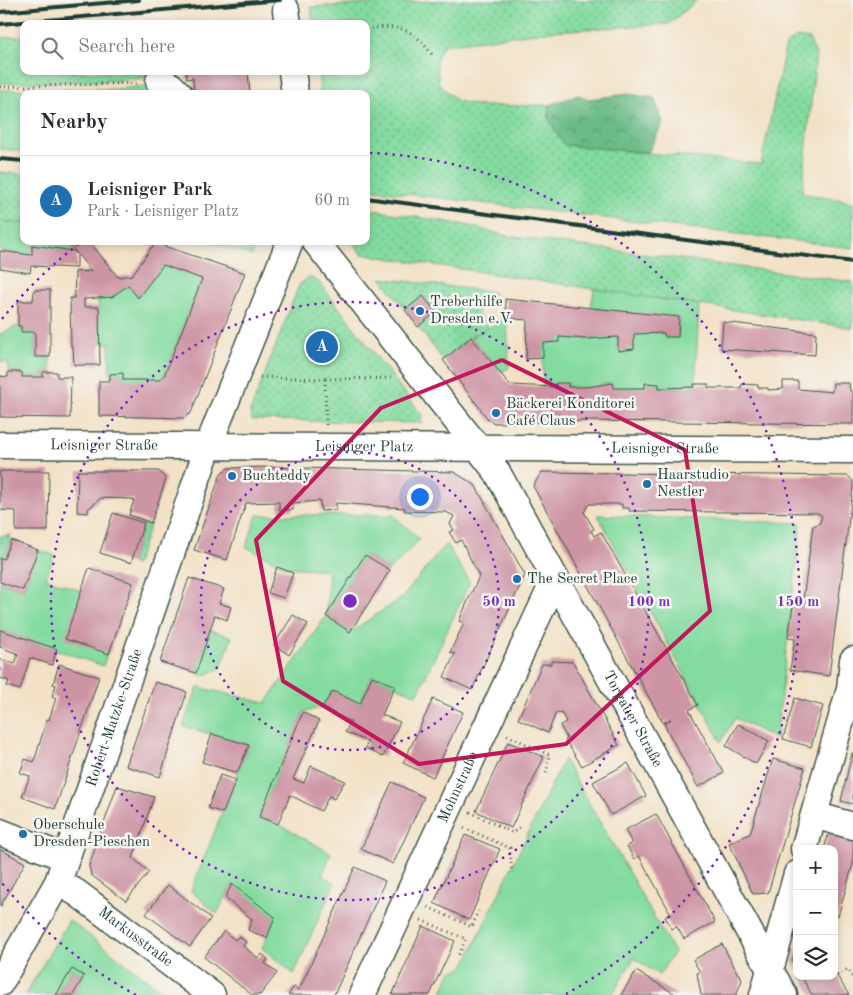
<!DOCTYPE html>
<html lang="en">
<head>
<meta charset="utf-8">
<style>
  body { margin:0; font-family:"Old Standard TT",serif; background:#f7f7f7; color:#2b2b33 }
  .controls { position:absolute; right:15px; bottom:15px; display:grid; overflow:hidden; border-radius:10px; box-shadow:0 2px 8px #0003 }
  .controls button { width:45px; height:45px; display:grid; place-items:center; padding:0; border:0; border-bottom:1px solid #e1e1e2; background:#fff; color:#2b2b33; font:25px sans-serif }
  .you { position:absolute; left:419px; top:496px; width:18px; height:18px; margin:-12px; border:4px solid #fff; border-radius:50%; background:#1a73e8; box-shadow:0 0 0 8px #1a73e833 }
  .badge { display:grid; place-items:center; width:32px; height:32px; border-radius:50%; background:#1f6fb2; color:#fff; font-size:16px; font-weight:700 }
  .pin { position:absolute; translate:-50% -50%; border:2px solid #fff; box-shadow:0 1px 5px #0006 }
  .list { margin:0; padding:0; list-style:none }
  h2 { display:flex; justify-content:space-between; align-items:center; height:65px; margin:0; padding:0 20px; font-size:21px }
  h2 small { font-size:16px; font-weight:400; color:#7c7c81 }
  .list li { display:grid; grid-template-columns:32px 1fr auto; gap:15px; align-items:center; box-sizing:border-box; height:90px; padding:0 20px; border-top:1px solid #e1e1e2 }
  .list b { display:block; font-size:19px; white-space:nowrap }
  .list p { margin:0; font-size:16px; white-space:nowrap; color:#7c7c81 }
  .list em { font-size:16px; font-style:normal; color:#7c7c81 }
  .icon { flex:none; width:28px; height:28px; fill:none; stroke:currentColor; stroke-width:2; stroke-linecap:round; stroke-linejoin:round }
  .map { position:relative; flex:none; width:853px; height:995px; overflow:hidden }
  .search { position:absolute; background:#fff; box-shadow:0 2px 8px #0003; left:20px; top:20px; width:350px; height:55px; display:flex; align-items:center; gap:12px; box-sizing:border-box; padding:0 18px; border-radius:10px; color:#7c7c81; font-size:19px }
  .panel { position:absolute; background:#fff; box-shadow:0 2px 8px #0003; left:20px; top:90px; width:350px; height:155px; border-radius:10px }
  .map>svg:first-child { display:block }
</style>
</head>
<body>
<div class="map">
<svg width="853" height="995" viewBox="0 0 853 995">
  <defs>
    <pattern id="grass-dots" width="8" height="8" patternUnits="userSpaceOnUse" patternTransform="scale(1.25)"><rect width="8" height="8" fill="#83db9f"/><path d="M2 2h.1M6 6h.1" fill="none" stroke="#6bb382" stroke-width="1.8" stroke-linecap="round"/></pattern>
    <pattern id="forest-crowns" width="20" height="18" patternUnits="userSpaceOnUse" patternTransform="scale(1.25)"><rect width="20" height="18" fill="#6abb86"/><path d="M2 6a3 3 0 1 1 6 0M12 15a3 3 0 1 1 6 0" fill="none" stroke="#57996e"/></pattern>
  </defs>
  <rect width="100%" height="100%" fill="#f6f6f2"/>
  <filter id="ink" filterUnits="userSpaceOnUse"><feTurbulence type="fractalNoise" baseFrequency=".02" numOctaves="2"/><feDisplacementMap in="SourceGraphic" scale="10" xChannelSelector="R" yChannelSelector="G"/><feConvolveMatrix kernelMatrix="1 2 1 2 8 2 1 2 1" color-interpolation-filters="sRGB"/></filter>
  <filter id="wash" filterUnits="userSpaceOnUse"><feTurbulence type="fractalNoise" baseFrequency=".0096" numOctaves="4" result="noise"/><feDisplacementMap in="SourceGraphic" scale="20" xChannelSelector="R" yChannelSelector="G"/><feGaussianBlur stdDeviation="1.12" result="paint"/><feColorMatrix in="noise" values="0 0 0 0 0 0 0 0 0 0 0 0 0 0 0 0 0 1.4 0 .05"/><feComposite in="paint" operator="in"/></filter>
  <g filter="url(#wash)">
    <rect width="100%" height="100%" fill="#f2e1c5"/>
    <g fill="url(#grass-dots)" stroke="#518c6a">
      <path d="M449,0h248l-28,24 -117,7 -109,14 -7,16 3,23 18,17 23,5 69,-1v15l16,25 196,19 25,-120 11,-7 12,2 7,15 -14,139 51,9v46l-487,-59v-95h-46l-2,-23h48v-47h-53l-2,-17z"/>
      <path d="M24,36v35l162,2 -70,8 -116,2v-45z"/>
      <path d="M0,172l24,2v50l-24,-3z"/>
      <path d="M366,209l95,15 47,12 345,46v46l-492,-74 -9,-13h14z"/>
      <path d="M210,241h47l-5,15z"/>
      <path d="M309,277l10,5 103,133 -1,8 -169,-3 -2,-8 49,-127z"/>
      <path d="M381,278l112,14 -1,9 -16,11 12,16 -17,9 -28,23 -25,-33 17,-15 -29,-2z"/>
      <path d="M144,523l6,2 -14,40 -5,-2z"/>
      <path d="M11,535l-7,24 -4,-1v-22z"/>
    </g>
    <path fill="url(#forest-crowns)" stroke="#447c5d" d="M628,94l26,4 9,24 -15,31 -84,-8 -15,-25v-15l29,-10 10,4z"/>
    <g fill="#83db9f" stroke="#518c6a">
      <path d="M155,85l1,9h-132v57l-24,-2v-59l115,-1z"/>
      <path d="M0,221l24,3v17h43l8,10 -43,4 -32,-4z"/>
      <path d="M163,265l39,14 -38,97 -5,4h-36l-1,-7 -12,1 -1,-31h-9l-2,-45 14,-1 16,-12 10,12z"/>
      <path d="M594,289l105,16 -4,82 -36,1v-4l-13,-1 -1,5h-31l-1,-5 -12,1v3h-33v-4l-25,4v-44l16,-1v-5l27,2 32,-2v14l16,-17 30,-1 1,4h13l1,-19 -88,-10z"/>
      <path d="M507,318l2,50 -8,4 -30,-35z"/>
      <path d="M18,326h3v6h14v25h15l1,15h-8v5h-21v-5h-14v-10h-8v-28z"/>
      <path d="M257,515h136l27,24 -30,31 -25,-15 -39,61 24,16 52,-34 44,-54 24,38 -53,113 -45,-19 -12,28 -27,-13 -11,16 -19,6 -44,104 19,7 53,29 -9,23 13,6 -41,92 -32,-26 13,-31 -43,-33 -15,30 -26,-23 58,-146 -66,-19 15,-39 68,16 60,-87 3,-46 -43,-3 -40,-20z"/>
      <path d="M598,515l203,8 -25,216 -41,-21 -14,24z"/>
      <path d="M38,550l16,5 -8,23 36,13 25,62 -4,13 -103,-36v-48l23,8z"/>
      <path d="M210,630l22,7 -11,31 -18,8 -7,-3z"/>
      <path d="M564,759l110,193 -15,23 -25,-17 -22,37h-171l9,-23 13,-4z"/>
      <path d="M69,920l98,75h-94l11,-19 -12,-7 -16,26h-31z"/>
    </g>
    <g id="blocks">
      <g fill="#cd94a4">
        <path d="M186,71h62l2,23h-56l-1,-16 -6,1z"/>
        <path d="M67,241h22l29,36 14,-2 23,-32 90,30 -54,140 -7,5 -85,-2v-35h11v-7l13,-1v7h36l5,-4 38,-97 -39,-14 -25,33 -10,-13 -16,12 -28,2v8h15l1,58h-26l-1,-18h-2l-1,-49h4l1,-26 16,-1z"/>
        <path d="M32,245l42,6 3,3v14l-46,-2 -1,7 -30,-5v-17l32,4z"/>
        <path d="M34,290h16v67h-15v-25h-14v-6h-3v-25h15z"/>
        <path d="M423,296l13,16 -18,15 -13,-17z"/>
        <path d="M505,299l174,18 -1,20h-13l-1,-4 -30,1v15l-16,2v-14l-32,2 -27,-2v5l-16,1v15l-17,1 1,-39 -20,-2z"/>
        <path d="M723,322l93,11 -1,22 -94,-6z"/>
        <path d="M471,337l39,48 46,2v-4h12v4h19l26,-4 1,5h31v-5l14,1v4l36,-1 -1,-3h14v4h33l1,-4 16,1v3h10v2l15,-1v-8h15v8l34,3 1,-9h16l1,8h3v33l-266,-3 -93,2 -6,-4 -45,-59z"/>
        <path d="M8,372h14v5h21v-5h14v5h14l-1,41 -70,-1v-41l8,1z"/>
        <path d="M264,467l190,5 21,13 50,90 -53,115 -28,-13 11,-23 -5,-2 14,-29 -5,-2 20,-45 -18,-36 -5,3 -7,-11 5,-2 -4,-6 4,-8 -8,-4 -42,-1 1,-3 -69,-5v7l-15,1 -1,-10 -27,2v7h-14v-8l-33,1 -19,57 -33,-10 27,-77 7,-5z"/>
        <path d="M0,471h49l-1,60h-32v-20l-16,-1z"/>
        <path d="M78,471h81l7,8 -15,44 -22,-8 5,-15 -3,-1 -30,-1 -13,11v4l-11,-1z"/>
        <path d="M542,472l306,4 5,5v6l-24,189 -39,-6 5,-31 -7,-1 5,-32h5l1,-7 4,1 10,-74 7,-3 2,-7 -4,-3 -189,-2v-3h-7v-4h-33l-5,8 10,17 -3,2 3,5 7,-4 72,128 25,45 -9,5 35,63 -26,14 -34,-63 7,-5 -8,4 -130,-237z"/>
        <path d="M113,513l31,10 -13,40 -31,-10z"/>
        <path d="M11,540l27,10 -15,40 -23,-8v-24l4,1z"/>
        <path d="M365,555l25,15 -40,62 -24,-16z"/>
        <path d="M277,567l16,6 -9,25 -16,-5z"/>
        <path d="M89,568l44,15 -24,71 -44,-15z"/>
        <path d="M189,578l35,11 -5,14 12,4 -4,13 -12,-5 -19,58 -36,-11z"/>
        <path d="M293,615l15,9 -19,31 -15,-10z"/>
        <path d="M0,630l57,19 -5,16 -22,-7 -10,32 -13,-4 2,-5 -9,-3v-19l15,5 3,-10 -18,-7z"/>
        <path d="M551,661l22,1 46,83 -37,21 -17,-26 2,-1 -7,-14 6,-3 -4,-8 -6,-2 -8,21 -30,-14 24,-55h9z"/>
        <path d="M59,664l40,13 -44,132 -33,-12 8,-21 -10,-3 5,-14 9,3 13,-43 2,1 7,-22 -4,-2 4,-11 -3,-1z"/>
        <path d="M372,676l23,10 -13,29 18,7 -17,35 -18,-9 3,-6 -23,-10 6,-10 -29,-15 11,-16 27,13z"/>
        <path d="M155,682l32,10 -27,85 -34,-11z"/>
        <path d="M795,698l28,8 -12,41 -28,-8z"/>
        <path d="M433,699l30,13 -30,65 -30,-14z"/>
        <path d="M303,712l16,9 -26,58 11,4 7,-17 34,15 -11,18 -5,-3 -8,15 -31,-16 -12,29 -19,-7z"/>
        <path d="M738,724l31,17 -13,23 -30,-18z"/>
        <path d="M212,734l37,11 -12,28 -35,-11z"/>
        <path d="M508,742l36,15 -33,71 -35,-17z"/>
        <path d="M852,753h1v51l-12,-3z"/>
        <path d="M773,759l32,9 -37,125 -15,1 -24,-51 21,-9z"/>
        <path d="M628,763l18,33 -35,19 -18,-33z"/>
        <path d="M220,775l16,5 -13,33 -15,-5z"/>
        <path d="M392,782l32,15 -31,67 -32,-15z"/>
        <path d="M117,786l37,11 -21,61 16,14 -23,29 -35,-26 -2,-9z"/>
        <path d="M656,814l59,108 -31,17 -7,-12 -5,2 -7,-12 6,-3 -32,-58 -5,3 -7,-13 5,-3 -7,-13z"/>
        <path d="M831,826l22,7v31l-15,52 -4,-1v-66h-10z"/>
        <path d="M465,835l35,14 -31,71 -35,-17z"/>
        <path d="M0,849l25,14 -25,44z"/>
        <path d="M355,867l30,14 -51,114h-46l6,-8 5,3z"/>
        <path d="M232,884l43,33 -8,21 -19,-8 4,-11 -27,-21z"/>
        <path d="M168,885l43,33 -21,29 -44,-33z"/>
        <path d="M423,926l32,15 -16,34 -9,20h-38z"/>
        <path d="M224,931l11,9 4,-4 7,6 -3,4 15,12 4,-4 6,5 -3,4 12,10 -17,22h-8l-48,-38z"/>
        <path d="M722,944l16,30h2l2,6 -6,15h-35l-4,-22 3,-1 -7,-12z"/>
        <path d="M796,948h1v21l-5,-8z"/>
        <path d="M72,969l12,7 -11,19h-17z"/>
        <path d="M636,971l41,24h-56z"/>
        <path d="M834,971l15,24h-37l-11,-19h33z"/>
      </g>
    </g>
  </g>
  <g filter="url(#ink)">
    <use href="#blocks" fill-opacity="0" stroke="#3f564a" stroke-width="1"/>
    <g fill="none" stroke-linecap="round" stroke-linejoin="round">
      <defs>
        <g id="minor">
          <path d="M286,10l2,14"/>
          <path d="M292,71l3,23"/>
          <path d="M159,81l12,5 8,8"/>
          <path id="s1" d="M315,241l182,231 287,523"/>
          <path id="s2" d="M0,445l853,5"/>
          <path d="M814,815l39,11"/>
          <path d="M0,832l66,26"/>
          <path d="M804,849l46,-160 3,-29"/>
          <path id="s3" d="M58,882l19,11 135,102"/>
          <path id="s4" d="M0,983l58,-101 151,-438 81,-203"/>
          <path id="s5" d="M362,995l193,-416"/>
          <path d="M763,995l34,-121"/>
        </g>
      </defs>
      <use href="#minor" stroke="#3f564a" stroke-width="29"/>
      <g stroke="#3f564a" stroke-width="3" stroke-dasharray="1 4" stroke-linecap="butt">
        <path d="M366,29c35,-4 46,-2 67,27"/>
        <path d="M0,87l138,-4"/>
        <path d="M260,377l65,2 1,46"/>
        <path d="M325,379l69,-1"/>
        <path d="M507,735l43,20 -4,20"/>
        <path d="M470,812l43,21 7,-6"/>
        <path d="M464,828l46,20 2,25"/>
        <path d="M428,907l44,20 6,-16"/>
        <path d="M421,920l45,19 -8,17"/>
        <path d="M837,975l11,-6 5,9"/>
      </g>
      <use href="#minor" stroke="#fff" stroke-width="26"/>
      <g stroke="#1f3d34" stroke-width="4">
        <path d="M0,12l139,-12"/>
        <path d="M0,24l280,-24"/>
        <path d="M0,159l24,2"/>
        <path d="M366,198l487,64"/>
      </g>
    </g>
  </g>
  <path fill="none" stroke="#c2185b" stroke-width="4" stroke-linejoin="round" d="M502,360l183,90 25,161 -144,133 -147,20 -136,-83 -27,-141 125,-132z"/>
  <g fill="none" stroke="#7b2cbf" stroke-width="2.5" stroke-dasharray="2.5 5">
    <circle cx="350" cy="601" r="149"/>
    <circle cx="350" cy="601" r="299"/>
    <path d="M136 995A448 448 0 0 1 2 883M2 319A448 448 0 0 1 80 243M370 153A448 448 0 0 1 564 995"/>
  </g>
  <g fill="#1f6fb2" stroke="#f6f6f2" stroke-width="2">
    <circle cx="420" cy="311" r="5"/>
    <circle cx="496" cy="413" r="5"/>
    <circle cx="232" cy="476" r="5"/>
    <circle cx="647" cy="484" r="5"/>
    <circle cx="517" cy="579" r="5"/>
    <circle cx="23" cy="834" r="5"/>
  </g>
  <g text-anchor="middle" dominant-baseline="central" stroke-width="5" stroke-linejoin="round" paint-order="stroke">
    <g font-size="15" fill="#1f3d34" stroke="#f6f6f2" text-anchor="start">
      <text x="430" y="302">Treberhilfe<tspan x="430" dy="17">Dresden e.V.</tspan></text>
      <text x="506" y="404">Bäckerei Konditorei<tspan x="506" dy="17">Café Claus</tspan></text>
      <text x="657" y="475">Haarstudio<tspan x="657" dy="17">Nestler</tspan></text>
      <text x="242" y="476">Buchteddy</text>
      <text x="527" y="579">The Secret Place</text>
      <text x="33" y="825">Oberschule<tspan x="33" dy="17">Dresden-Pieschen</tspan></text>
    </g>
    <g font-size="15" fill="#1f3d34" stroke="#f6f6f2">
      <text stroke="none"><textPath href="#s2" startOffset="104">Leisniger Straße</textPath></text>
      <text stroke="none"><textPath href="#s2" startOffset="364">Leisniger Platz</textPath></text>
      <text stroke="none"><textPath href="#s2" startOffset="665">Leisniger Straße</textPath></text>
      <text stroke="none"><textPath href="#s4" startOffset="290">Robert-Matzke-Straße</textPath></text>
      <text stroke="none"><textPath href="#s1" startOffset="576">Torgauer Straße</textPath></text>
      <text stroke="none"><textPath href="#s5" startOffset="229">Mohnstraße</textPath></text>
      <text stroke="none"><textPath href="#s3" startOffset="95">Markusstraße</textPath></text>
    </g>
  </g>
  <circle cx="350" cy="601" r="8" fill="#7b2cbf" stroke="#f6f6f2" stroke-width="2.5"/>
  <g font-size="15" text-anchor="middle" font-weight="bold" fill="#7b2cbf" stroke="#f6f6f2" stroke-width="5" stroke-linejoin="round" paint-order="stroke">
    <text x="499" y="606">50 m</text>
    <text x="649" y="606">100 m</text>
    <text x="798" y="606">150 m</text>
  </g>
</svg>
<div class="controls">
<button>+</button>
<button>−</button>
<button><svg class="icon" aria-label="layers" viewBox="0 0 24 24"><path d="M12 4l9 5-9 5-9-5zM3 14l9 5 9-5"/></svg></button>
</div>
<div class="you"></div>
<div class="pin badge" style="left:322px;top:347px">A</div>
<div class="search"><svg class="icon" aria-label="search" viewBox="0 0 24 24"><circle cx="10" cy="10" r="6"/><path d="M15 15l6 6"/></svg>Search here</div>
<section class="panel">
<h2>Nearby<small></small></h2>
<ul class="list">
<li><span class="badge">A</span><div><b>Leisniger Park</b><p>Park · Leisniger Platz</p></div><em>60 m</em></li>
</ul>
</section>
</div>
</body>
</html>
